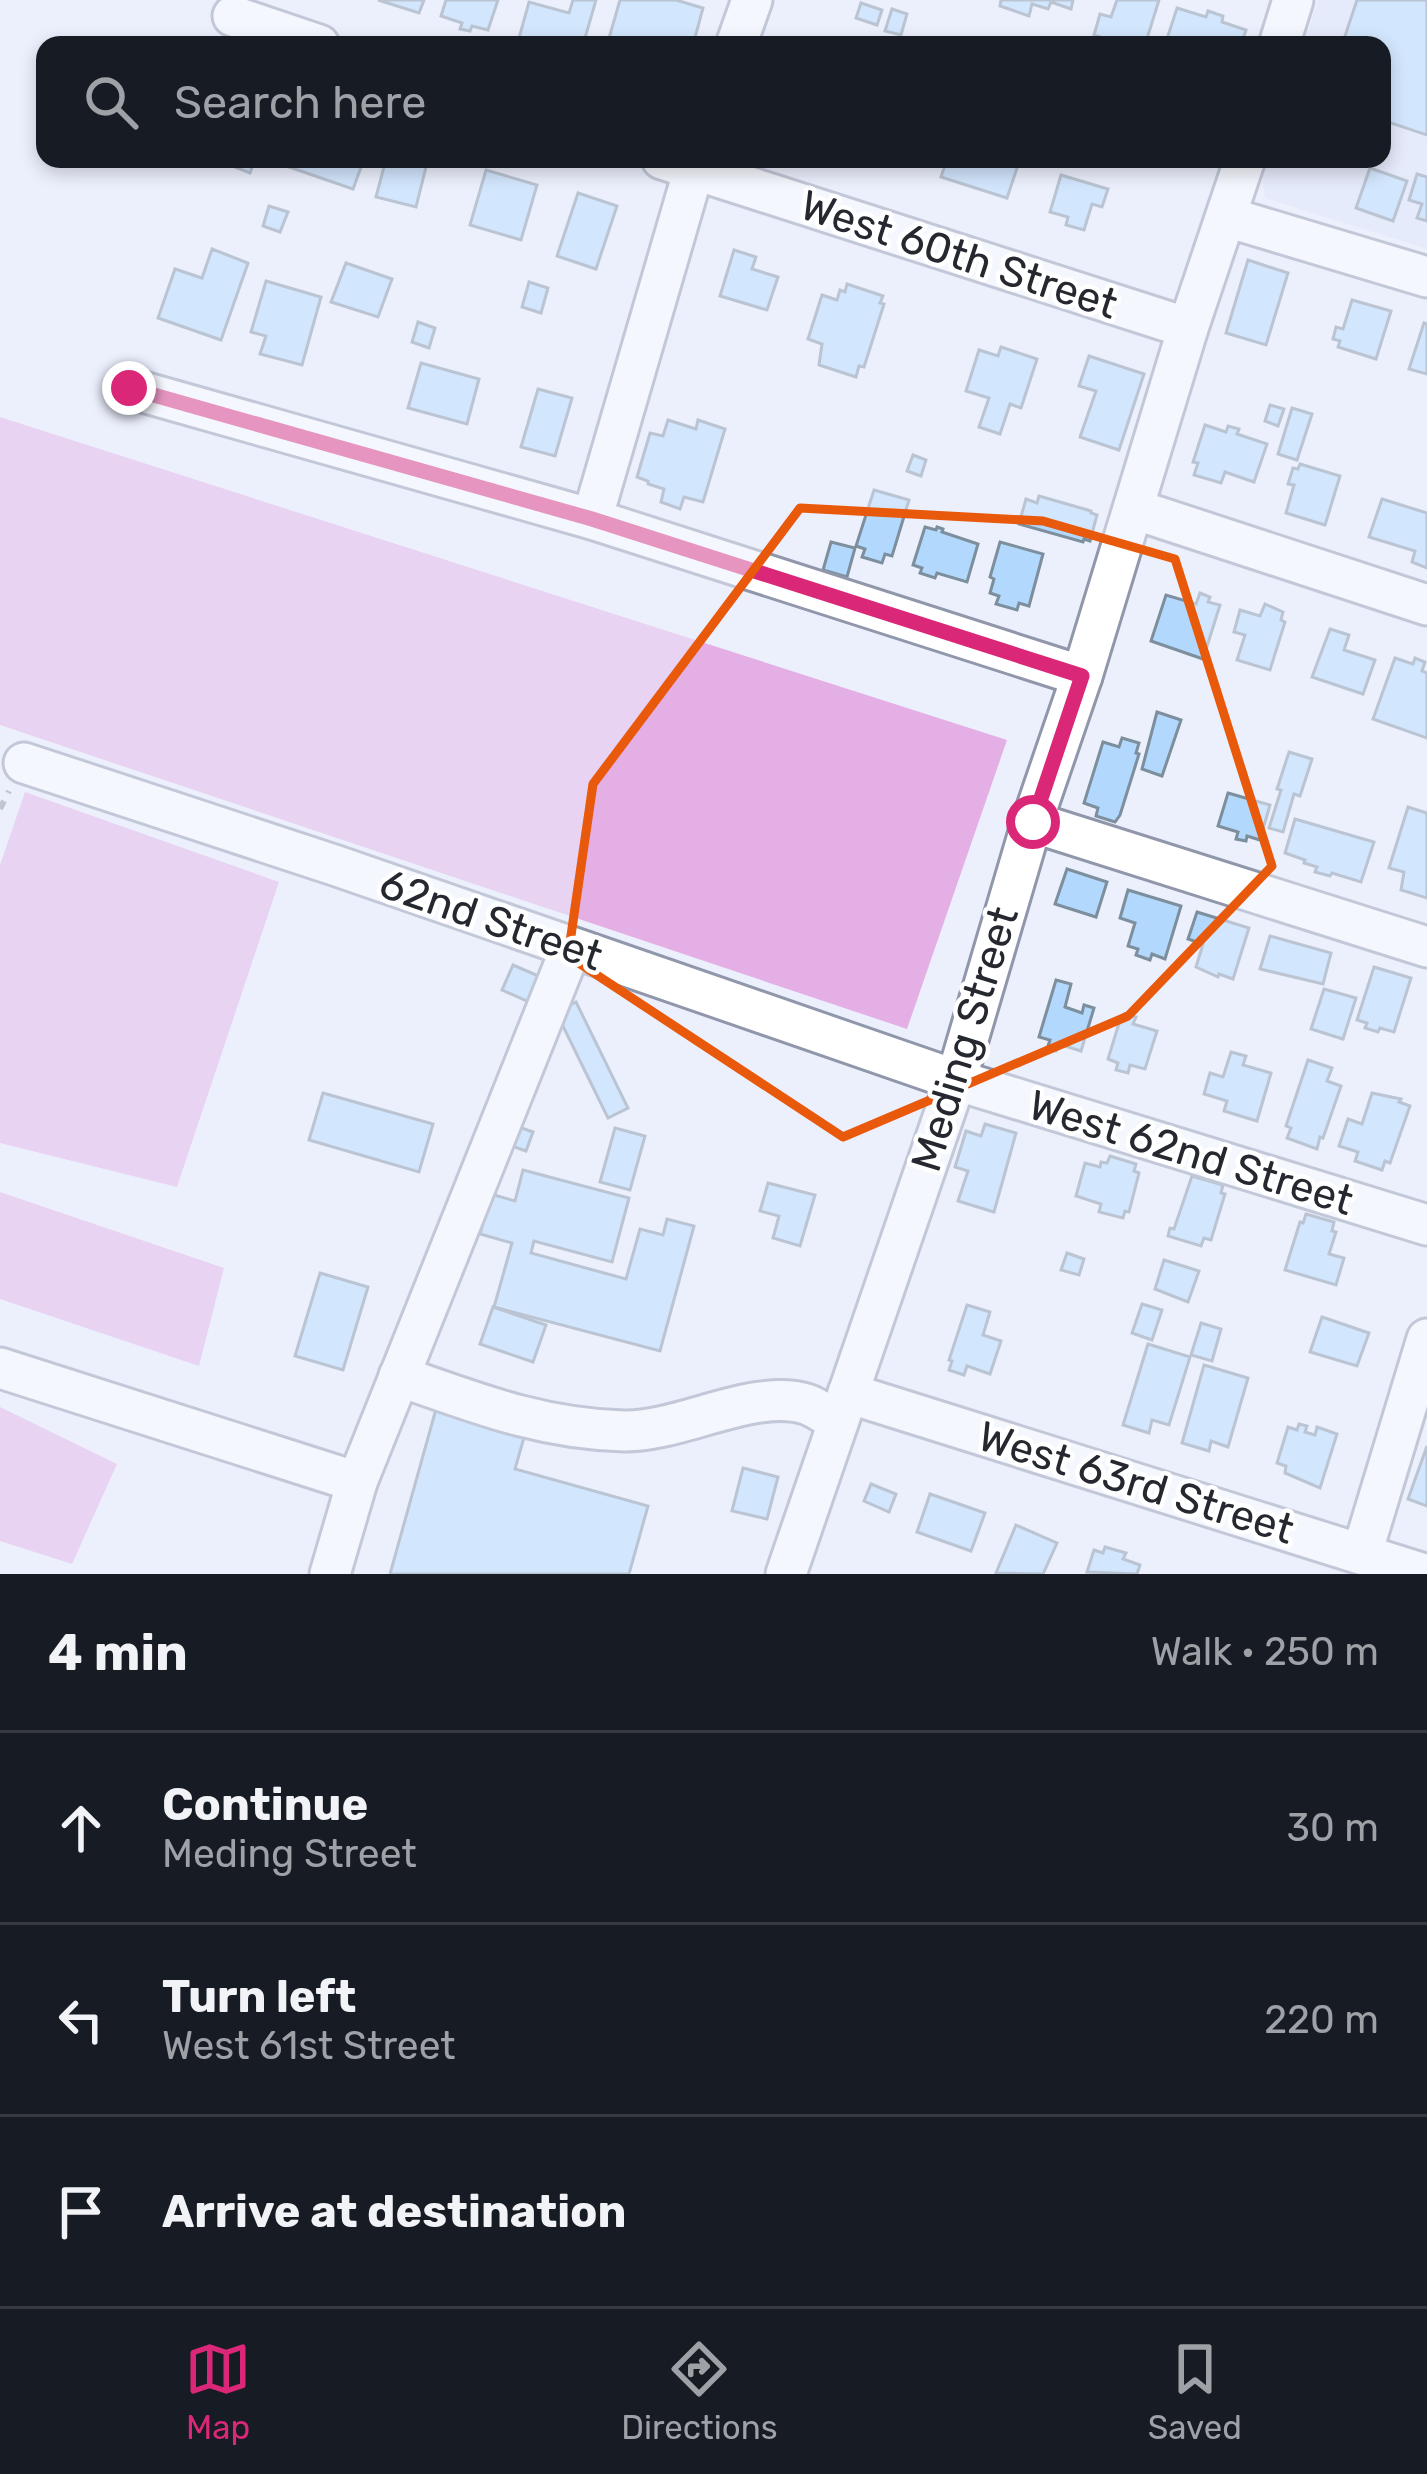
<!DOCTYPE html>
<html lang="en">
<head>
<meta charset="utf-8">
<style>
  body { margin:0; font-family:Rubik,sans-serif; background:#20242c; color:#f1f3f6 }
  .stop { position:absolute; width:36px; height:36px; margin:-27px; border:9px solid #db2777; border-radius:50%; background:#fff }
  .stop.end { background:#db2777; border-color:#fff; box-shadow:0 3px 12px #0008 }
  .list { margin:0; padding:0; list-style:none }
  h2 { display:flex; justify-content:space-between; align-items:center; height:156px; margin:0; padding:0 48px; font-size:51px }
  h2 small { font-size:39px; font-weight:400; color:#9ea1a6 }
  .list li { display:grid; grid-template-columns:78px 1fr auto; gap:36px; align-items:center; box-sizing:border-box; height:192px; padding:0 48px; border-top:3px solid #363941 }
  .list b { display:block; font-size:45px; white-space:nowrap }
  .list p { margin:0; font-size:39px; white-space:nowrap; color:#9ea1a6 }
  .list em { font-size:39px; font-style:normal; color:#9ea1a6 }
  .icon { flex:none; width:66px; height:66px; fill:none; stroke:currentColor; stroke-width:2; stroke-linecap:round; stroke-linejoin:round }
  .map { position:relative; flex:none; width:1427px; height:1574px; overflow:hidden }
  .search { position:absolute; background:#171b24; box-shadow:0 6px 18px #0003; left:36px; right:36px; top:36px; height:132px; display:flex; align-items:center; gap:30px; box-sizing:border-box; padding:0 42px; border-radius:24px; color:#9ea1a6; font-size:45px }
  .sheet { height:732px; background:#171b24 }
  nav { display:flex; justify-content:space-around; align-items:center; box-sizing:border-box; height:168px; border-top:3px solid #363941; background:#171b24; font-size:33px; color:#9ea1a6 }
  nav a { display:grid; justify-items:center; gap:6px }
  nav .on { color:#db2777 }
  .map>svg:first-child { display:block }
</style>
</head>
<body>
<div class="map">
<svg width="1427" height="1574" viewBox="0 0 1427 1574">
  <rect width="100%" height="100%" fill="#ecf0fd"/>
  <path fill="#dde4fb" d="M1318,0h109v249l-162,-51 -3,-26 4,-13h116v-114h-78z"/>
  <g fill="#e4afe5">
    <path d="M0,417l1007,323 -100,289 -907,-304z"/>
    <path d="M25,792l254,90 -102,305 -177,-44v-278z"/>
    <path d="M0,1192l224,76 -25,98 -199,-67z"/>
    <path d="M0,1407l117,57 -45,100 -72,-23z"/>
  </g>
  <g fill="#b2d9fd" stroke="#7d8e9d" stroke-width="3">
    <path d="M378,0h46l-5,13z"/>
    <path d="M446,0h52l-10,30 -16,-4 -2,5 -10,-2 2,-6 -21,-7z"/>
    <path d="M573,0h23l-13,45h-66l12,-43 40,11z"/>
    <path d="M620,0h56l27,8 -10,37h-86z"/>
    <path d="M1001,0h72l-2,9 -20,-7 -3,7 -16,-5 -3,12 -29,-10z"/>
    <path d="M1117,0h42l-14,45h-19l-32,-10 6,-21 11,3z"/>
    <path d="M1357,0h70v135l-45,-15v-75h-40z"/>
    <path d="M861,3l21,7 -5,15 -21,-7z"/>
    <path d="M1177,8l29,9 2,-6 15,5 -1,6 24,8 -5,15h-76z"/>
    <path d="M892,9l15,5 -6,21 -16,-4z"/>
    <path d="M215,159h40l-5,14z"/>
    <path d="M291,159h73l-11,30 -64,-22z"/>
    <path d="M386,159h42l-12,48 -40,-10z"/>
    <path d="M947,159h61l11,3 -12,36 -66,-21z"/>
    <path d="M1370,168l37,13 -14,40 -37,-13z"/>
    <path d="M486,170l51,15 -16,55 -51,-15z"/>
    <path d="M1417,174l10,3v44l-10,-3 5,-14 -13,-4z"/>
    <path d="M1061,175l47,14 -6,18 -10,-3 -8,26 -18,-5 2,-8 -18,-5z"/>
    <path d="M578,193l39,13 -21,63 -39,-13z"/>
    <path d="M269,206l19,6 -8,20 -17,-6z"/>
    <path d="M212,249l36,14 -27,77 -63,-22 17,-49 27,9z"/>
    <path d="M734,250l22,7 -4,12 26,8 -11,33 -47,-14z"/>
    <path d="M1248,260l40,13 -22,72 -40,-12z"/>
    <path d="M346,263l46,16 -14,38 -47,-15z"/>
    <path d="M266,281l55,16 -19,68 -42,-11 6,-18 -15,-4z"/>
    <path d="M529,282l19,6 -7,25 -19,-6z"/>
    <path d="M847,284l36,12 -3,7 4,1 -20,63 -5,-1 -3,11 -37,-12 3,-21 -14,-5 14,-44 15,5 3,-10 5,2z"/>
    <path d="M1352,300l39,11 -15,48 -38,-12 2,-6 -7,-2 3,-12 7,2z"/>
    <path d="M418,322l17,6 -6,20 -17,-6z"/>
    <path d="M1424,323l3,1v50l-18,-5z"/>
    <path d="M1001,347l36,12 -16,49 -11,-4 -10,30 -21,-7 10,-29 -23,-7 13,-41 19,6z"/>
    <path d="M1089,356l55,18 -25,76 -39,-13 16,-46 -17,-5z"/>
    <path d="M421,363l58,16 -12,45 -59,-16z"/>
    <path d="M538,389l34,9 -17,58 -34,-9z"/>
    <path d="M1270,405l14,4 -6,17 -13,-5z"/>
    <path d="M1292,408l20,6 -15,46 -19,-6z"/>
    <path d="M668,420l28,9 2,-9 27,9 -22,73 -19,-5 -4,12 -19,-7 3,-13 -16,-5v-3l-11,-4 13,-44 13,3z"/>
    <path d="M1205,425l21,7 2,-6 11,3 -2,5 30,10 -13,38 -29,-10 -4,11 -27,-8 4,-12 -5,-1z"/>
    <path d="M913,455l13,5 -5,16 -14,-5z"/>
    <path d="M1300,464l40,12 -15,49 -39,-12 8,-28 -6,-1 5,-16 5,1z"/>
    <path d="M874,490l35,10 -17,56 -7,-2 -3,9 -20,-6 3,-8 -9,-3z"/>
    <path d="M1039,496l52,15v2l6,2 -7,26 -6,-2 -1,3 -64,-18 7,-25 11,4z"/>
    <path d="M1382,499l45,14v55l-15,-6 3,-11 -46,-14z"/>
    <path d="M925,527l11,3 1,-3 6,2 -1,3 36,12 -11,38 -30,-9 -2,5 -15,-5 2,-5 -9,-3z"/>
    <path d="M831,542l24,6 -8,29 -24,-7z"/>
    <path d="M1000,542l43,12 -14,52 -10,-3 -2,7 -21,-6 3,-8 -9,-3 4,-14 -4,-2z"/>
    <path d="M1200,593l10,4 -2,5 12,3 -17,54 -52,-18 15,-46 30,9z"/>
    <path d="M1265,604l18,8 -2,8 4,2 -15,48 -33,-10 8,-25 -11,-3 6,-22 20,6z"/>
    <path d="M1330,629l19,6 -5,15 31,10 -12,34 -51,-17z"/>
    <path d="M1395,658l18,6 2,-6 10,4 -3,9 5,2v65l-54,-19z"/>
    <path d="M1157,712l24,8 -19,56 -20,-7z"/>
    <path d="M1122,738l17,5 -3,10 3,1 -19,61 -5,7 -19,-6 2,-8 -14,-5 19,-61 16,5z"/>
    <path d="M1289,752l23,7 -12,37 -6,-2 -11,38 -14,-4 12,-38 -4,-1z"/>
    <path d="M1228,793l42,12 -10,35 -13,-4 -1,5 -10,-2 2,-7 -20,-6z"/>
    <path d="M1408,807l19,6v85l-26,-8 3,-18 -15,-4z"/>
    <path d="M1295,819l79,23 -13,40 -29,-9 -2,3 -15,-4 2,-5 -13,-4 1,-3 -20,-7z"/>
    <path d="M1067,869l40,13 -11,35 -41,-13z"/>
    <path d="M1128,890l53,16 -16,53 -13,-5 -2,6 -14,-5 2,-6 -10,-3 7,-23 -15,-5z"/>
    <path d="M1197,912l52,16 -16,51 -14,-5 -1,3 -22,-10 7,-23 -15,-5z"/>
    <path d="M1270,936l61,17 -8,31 -63,-15z"/>
    <path d="M513,965l44,19 -12,25 -43,-19z"/>
    <path d="M1374,967l37,11 -17,54 -14,-4 -2,4 -13,-4 2,-5 -10,-3z"/>
    <path d="M1056,980l15,4 -6,23 17,6 2,-8 10,3 -13,43 -22,-7 -3,7 -9,-2 3,-9 -11,-3z"/>
    <path d="M1324,989l32,9 -13,41 -32,-10z"/>
    <path d="M576,1002l52,106 -20,10 -52,-106z"/>
    <path d="M1125,1014l11,3 -3,7 24,7 -12,38 -15,-4 -2,8 -12,-3 2,-7 -10,-4 12,-39 3,1z"/>
    <path d="M1231,1052l15,4 -3,9 28,8 -14,48 -33,-10 3,-10 -23,-7 6,-21 13,4z"/>
    <path d="M1308,1060l24,8 -5,13 14,5 -18,52 -3,-1 -3,12 -30,-11 4,-10 -5,-2z"/>
    <path d="M323,1093l110,31 -14,48 -110,-32z"/>
    <path d="M1372,1093l29,6 -2,3 11,4 -20,57 -5,-2 -3,9 -27,-9 3,-9 -19,-6 9,-27 14,5z"/>
    <path d="M985,1124l31,9 -22,79 -36,-11 10,-30 -13,-4 11,-36 15,5z"/>
    <path d="M513,1125l20,7 -7,19 -20,-7z"/>
    <path d="M615,1128l30,8 -15,54 -30,-8z"/>
    <path d="M1110,1156l26,8 -2,7 5,2 -10,39 -4,-1 -2,7 -24,-6 2,-8 -25,-8 9,-33 15,4 1,-5 6,1z"/>
    <path d="M523,1170l106,28 -17,64 -78,-21 -3,12 95,26 14,-50 23,6 4,-16 27,7 -34,125 -166,-44 18,-64 -32,-9 11,-40 24,7z"/>
    <path d="M1192,1176l31,9 -2,8 4,1 -14,46 -7,-2 -3,8 -33,-10 2,-8 4,1z"/>
    <path d="M768,1183l47,12 -15,51 -27,-8 6,-22 -19,-5z"/>
    <path d="M1306,1214l28,8 -2,9 4,1 -7,22 15,4 -8,27 -51,-15 15,-48 3,1z"/>
    <path d="M1067,1253l17,6 -5,16 -18,-5z"/>
    <path d="M1164,1260l35,11 -11,31 -33,-13z"/>
    <path d="M320,1273l48,14 -25,83 -48,-14z"/>
    <path d="M1142,1304l20,6 -10,30 -20,-7z"/>
    <path d="M967,1305l23,7 -7,23 18,6 -11,33 -23,-8 -3,9 -15,-5 3,-9 -3,-1z"/>
    <path d="M493,1307l53,18 -13,37 -53,-18z"/>
    <path d="M1322,1317l47,16 -12,33 -47,-14z"/>
    <path d="M1201,1323l20,6 -9,32 -21,-6z"/>
    <path d="M1148,1344l42,13 -21,68 -17,-5 -3,13 -26,-8z"/>
    <path d="M1204,1365l44,13 -20,69 -17,-6 -2,10 -27,-8z"/>
    <path d="M436,1409l89,25 -10,35 133,37 -19,68h-239z"/>
    <path d="M1299,1424l8,2 -2,6 10,3 2,-8 20,7 -17,54 -35,-15 1,-7 -9,-3 11,-36 9,3z"/>
    <path d="M1427,1446v60l-19,-7z"/>
    <path d="M743,1468l35,9 -11,42 -35,-8z"/>
    <path d="M871,1484l25,10 -7,18 -25,-11z"/>
    <path d="M930,1494l55,19 -14,38 -54,-19z"/>
    <path d="M1016,1525l41,18 -14,31 -47,-1z"/>
    <path d="M1105,1547l21,6 -3,6 17,6 -3,9 -50,-2 7,-22 9,3z"/>
  </g>
  <g fill="none" stroke-linecap="round" stroke-linejoin="round">
    <defs>
      <g id="minor">
        <path d="M233,16l86,29"/>
        <path d="M736,45l16,-45"/>
        <path d="M1279,45l14,-45"/>
        <path d="M662,159l526,169"/>
        <path d="M1227,217l200,60"/>
        <path d="M129,388l463,131 490,157"/>
        <path d="M1134,509l293,96"/>
        <path d="M592,519l105,-360"/>
        <path d="M24,763l313,103 619,214 471,145"/>
        <path d="M1032,822l395,125"/>
        <path d="M0,1368l357,114"/>
        <path d="M399,1376c77,27 142,53 225,55 56,1 130,-43 182,-27 10,3 22,12 32,18"/>
        <path d="M848,1393l576,181"/>
        <path d="M1362,1553l65,-214"/>
        <path d="M330,1574l27,-92 214,-534"/>
        <path d="M786,1574l170,-494 76,-258 50,-146 106,-348 57,-169"/>
      </g>
    </defs>
    <use href="#minor" stroke="#9197ab" stroke-width="45"/>
    <path stroke="#8f929c" stroke-width="6" stroke-dasharray="9 9" stroke-linecap="butt" d="M0,809l9,-18"/>
    <use href="#minor" stroke="#fff" stroke-width="39"/>
  </g>
  <g fill="none" stroke-linecap="round" stroke-linejoin="round">
    <path stroke="#db2777" stroke-width="15" d="M129,388l463,131 490,157 -49,146"/>
  </g>
  <path d="M0 0H1427V1574H0ZM800,508l243,13 132,38 97,307 -144,150 -285,121 -275,-181 25,-172z" fill="#ecf0fd" fill-opacity=".55" fill-rule="evenodd"/>
  <path fill="none" stroke="#e8590c" stroke-width="9" stroke-linejoin="round" d="M800,508l243,13 132,38 97,307 -144,150 -285,121 -275,-181 25,-172z"/>
  <g text-anchor="middle" dominant-baseline="central" stroke-width="9" stroke-linejoin="round" paint-order="stroke">
    <g font-size="42" fill="#262830" stroke="#fff">
      <text transform="translate(959 255) rotate(18)">West 60th Street</text>
      <text transform="translate(491 920) rotate(19)">62nd Street</text>
      <text transform="translate(965 1039) rotate(-73)">Meding Street</text>
      <text transform="translate(1191 1153) rotate(17)">West 62nd Street</text>
      <text transform="translate(1136 1483) rotate(17)">West 63rd Street</text>
    </g>
  </g>
</svg>
<div class="stop" style="left:1033px;top:822px"></div>
<div class="stop end" style="left:129px;top:388px"></div>
<div class="search"><svg class="icon" aria-label="search" viewBox="0 0 24 24"><circle cx="10" cy="10" r="6"/><path d="M15 15l6 6"/></svg>Search here</div>
</div>
<section class="sheet">
<h2>4 min<small>Walk · 250 m</small></h2>
<ul class="list">
<li><svg class="icon" aria-label="ahead" viewBox="0 0 24 24"><path d="M12 20V5M6 11l6-6 6 6"/></svg><div><b>Continue</b><p>Meding Street</p></div><em>30 m</em></li>
<li><svg class="icon" aria-label="left" viewBox="0 0 24 24"><path d="M17 20v-9H6M10 6l-5 5 5 5"/></svg><div><b>Turn left</b><p>West 61st Street</p></div><em>220 m</em></li>
<li><svg class="icon" aria-label="arrive" viewBox="0 0 24 24"><path d="M6 21V4h12l-3 4 3 4H6"/></svg><div><b>Arrive at destination</b></div></li>
</ul>
</section>
<nav>
<a class="on"><svg class="icon" aria-label="map" viewBox="0 0 24 24"><path d="M3 6l6-2 6 2 6-2v14l-6 2-6-2-6 2zM9 4v14M15 6v14"/></svg>Map</a>
<a><svg class="icon" aria-label="directions" viewBox="0 0 24 24"><path d="M12 3l9 9-9 9-9-9zM9 14v-3h6M13 9l2 2-2 2"/></svg>Directions</a>
<a><svg class="icon" aria-label="saved" viewBox="0 0 24 24"><path d="M7 4h10v16l-5-4-5 4z"/></svg>Saved</a>
</nav>
</body>
</html>
